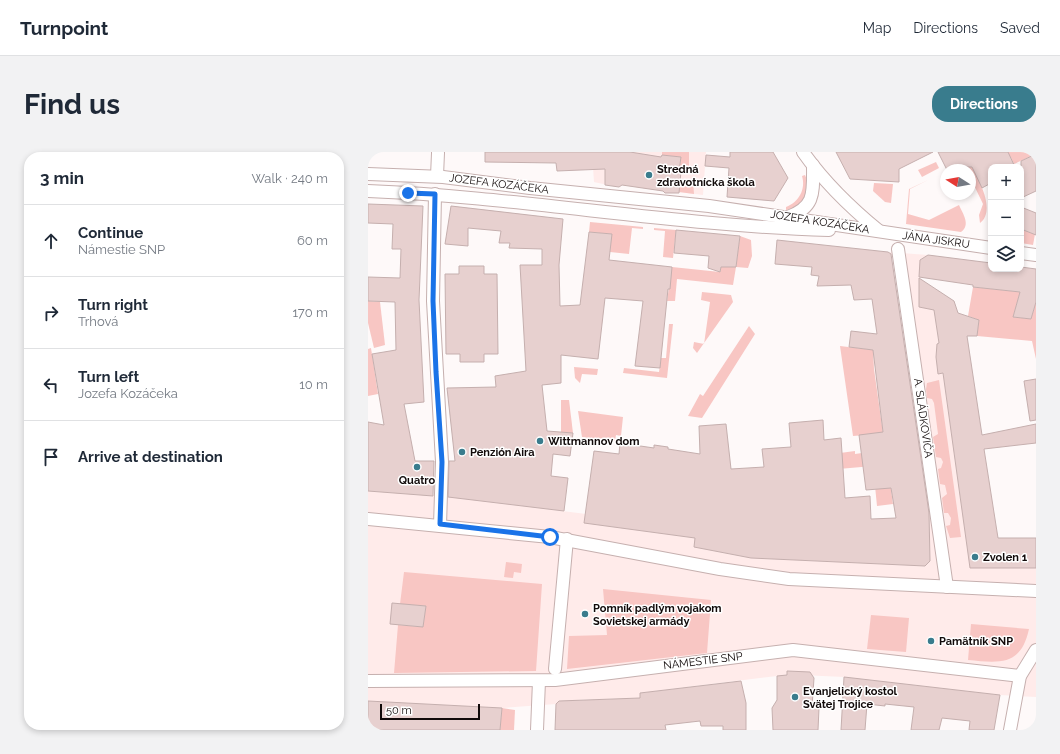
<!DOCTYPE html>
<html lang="en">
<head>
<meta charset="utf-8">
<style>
  body { margin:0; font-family:Raleway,sans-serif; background:#f2f2f3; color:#1f2937 }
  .controls { position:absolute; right:12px; top:12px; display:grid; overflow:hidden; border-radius:8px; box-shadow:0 2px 6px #0003 }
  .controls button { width:36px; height:36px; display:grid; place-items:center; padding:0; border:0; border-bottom:1px solid #e0e1e3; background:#fff; color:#1f2937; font:20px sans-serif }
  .compass { position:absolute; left:572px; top:12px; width:36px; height:36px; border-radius:50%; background:#fff; box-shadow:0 2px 6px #0003; rotate:281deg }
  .scale { position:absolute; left:12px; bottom:10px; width:100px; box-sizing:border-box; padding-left:4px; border:2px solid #110a0a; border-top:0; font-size:11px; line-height:14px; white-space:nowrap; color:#110a0a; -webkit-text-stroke:3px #fff; paint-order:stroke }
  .stop { position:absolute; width:12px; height:12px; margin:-9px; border:3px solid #1a73e8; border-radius:50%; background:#fff }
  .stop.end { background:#1a73e8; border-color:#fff; box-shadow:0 1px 4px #0008 }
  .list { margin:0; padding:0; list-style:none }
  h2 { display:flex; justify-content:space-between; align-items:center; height:52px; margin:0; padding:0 16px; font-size:17px }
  h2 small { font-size:13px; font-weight:400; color:#747a83 }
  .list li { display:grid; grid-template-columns:26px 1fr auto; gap:12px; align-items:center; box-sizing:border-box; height:72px; padding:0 16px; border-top:1px solid #e0e1e3 }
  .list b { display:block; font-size:15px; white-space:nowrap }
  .list p { margin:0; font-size:13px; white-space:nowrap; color:#747a83 }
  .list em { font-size:13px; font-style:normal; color:#747a83 }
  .icon { flex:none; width:22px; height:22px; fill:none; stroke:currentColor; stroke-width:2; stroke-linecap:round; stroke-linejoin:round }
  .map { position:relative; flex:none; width:668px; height:578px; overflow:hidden; border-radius:16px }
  header { display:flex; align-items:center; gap:24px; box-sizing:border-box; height:56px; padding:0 20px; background:#fff; border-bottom:1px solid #e0e1e3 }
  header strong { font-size:19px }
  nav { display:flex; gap:22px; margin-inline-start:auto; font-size:14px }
  .intro { display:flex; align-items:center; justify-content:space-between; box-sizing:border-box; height:96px; padding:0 24px }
  h1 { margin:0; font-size:28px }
  .button { padding:10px 18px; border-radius:16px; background:#397c8d; color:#fff; font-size:14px; font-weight:700 }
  main { display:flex; gap:24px; padding:0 24px }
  aside { flex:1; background:#fff; border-radius:16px; box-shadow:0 2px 6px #0003 }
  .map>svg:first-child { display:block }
</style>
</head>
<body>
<header>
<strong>Turnpoint</strong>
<nav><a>Map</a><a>Directions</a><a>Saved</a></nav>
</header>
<div class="intro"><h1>Find us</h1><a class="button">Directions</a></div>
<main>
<aside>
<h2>3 min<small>Walk · 240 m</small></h2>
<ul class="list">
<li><svg class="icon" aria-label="ahead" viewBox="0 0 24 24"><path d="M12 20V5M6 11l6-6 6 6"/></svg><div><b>Continue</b><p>Námestie SNP</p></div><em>60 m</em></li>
<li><svg class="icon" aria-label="right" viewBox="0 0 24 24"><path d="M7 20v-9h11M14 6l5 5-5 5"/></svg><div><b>Turn right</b><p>Trhová</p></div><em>170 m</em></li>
<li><svg class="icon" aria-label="left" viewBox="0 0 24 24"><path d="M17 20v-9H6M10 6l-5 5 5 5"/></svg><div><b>Turn left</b><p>Jozefa Kozáčeka</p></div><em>10 m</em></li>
<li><svg class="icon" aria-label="arrive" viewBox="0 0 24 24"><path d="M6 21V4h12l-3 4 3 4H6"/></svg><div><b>Arrive at destination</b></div></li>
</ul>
</aside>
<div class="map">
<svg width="668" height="578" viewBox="0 0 668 578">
  <rect width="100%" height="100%" fill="#fef9f9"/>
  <g fill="#ffebea">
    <path d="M224,0h114l-3,43 -24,-3 -14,1 -2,-2 -41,-6 -10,1 -18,-4z"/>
    <path d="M520,100l40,3 -8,5 -1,19 15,31 5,33 -2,1 1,12 -2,1 2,17 5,-1 28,195h65v129l-36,-2 -156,-18 -43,-2 -1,-4h-2v4h-13l-2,2 -6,-1 -137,17v5l-65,2 -19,4 -54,4 -134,-7v-210l77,5 141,18 -1,9 110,15v9l56,11 174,8 5,-5 -1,-52 -13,-107 -10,-48 -9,-75 -4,-23z"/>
  </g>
  <g fill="#f8c6c3">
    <path d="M294,0h27v16l-4,3h-6l2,-14 -19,-2z"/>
    <path d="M618,0h50v2l-22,10 -3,-6 -20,9 -9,21c4,9 9,27 -2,35l-1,-8 4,-11 -13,-27v-7h-4l-3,-6z"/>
    <path d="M568,10l3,6 -17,9 -4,-7z"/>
    <path d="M437,23c7,15 -2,33 -19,35v-3c13,-5 20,-18 16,-31z"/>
    <path d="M321,27l4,2 1,13 -15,-2 1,-11z"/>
    <path d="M560,28l-18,9 -2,25 21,6 30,-15c4,9 12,20 2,27l-55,-8 3,-35z"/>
    <path d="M506,31l19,1 -2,19 -6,-1 -12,-11z"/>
    <path d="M222,70l53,5v2l-11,-1 -3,26 -19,-2 1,-18 -22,-2z"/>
    <path d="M286,76l22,2 -3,28 -10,-1 2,-26 -11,-1z"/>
    <path d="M653,77l14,5 -2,11 -12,-2z"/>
    <path d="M372,84l11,4 1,16 -4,12 -12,-1 -3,18 -56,-6 -2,22h-8l5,-34 48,5 1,-5h15z"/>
    <path d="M605,135l47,5 -7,25 18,2 5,-17v57l-4,-18 -55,-5 2,-16 -11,-4z"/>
    <path d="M334,140l29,3 2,7 -36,51 -4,-5 1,-6 10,2 6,-42 -9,-2z"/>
    <path d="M0,149l12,1 5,43 -11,3 -6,-25z"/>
    <path d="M301,172h4l-6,54 -44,-5 1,-5 35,4 2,-14h5z"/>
    <path d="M381,174l6,8 -53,84 -14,-2 12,-22 3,2z"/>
    <path d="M472,194l33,4 1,19 19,135 -16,2 -4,-40 -46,4 13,-17 15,-2v3l14,-2 -3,-17 -13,1z"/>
    <path d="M3,196l7,46 -10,2v-47z"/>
    <path d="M206,215l24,2 -1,6 -15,-1 -2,9 -5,-5z"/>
    <path d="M571,228l22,157 -11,1 -4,-12 4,-1 1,-7 -3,-5h-4l-2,-15 5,-4 -2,-9 -5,-1 -2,-15 3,-1 2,-6 -2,-4 -5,-1 -3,-20 5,-3 -4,-31 -2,-4 -5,-1 -1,-9 1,-6z"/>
    <path d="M193,248h8l4,33 -12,-1z"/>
    <path d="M210,259l45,6 -2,19 -5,-1 -1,6 -33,-4z"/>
    <path d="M138,410l16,2 -1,9 -7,-1 -1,6 -9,-1z"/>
    <path d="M36,420l138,12 -6,87 -142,2 4,-48 25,2 3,-21 -26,-2z"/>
    <path d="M235,437l108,11 -4,53 -140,16 2,-33 38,-1z"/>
    <path d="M503,463l38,3 -3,34 -39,-3z"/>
    <path d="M603,472l58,5c-8,37 -29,34 -61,31z"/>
    <path d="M134,556l13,2 -1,20h-14z"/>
  </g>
  <g fill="#e7d0cf" stroke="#c5afae">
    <path d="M117,0h145l31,5 1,-2 19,2 -2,14h2l-2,22h-14l-2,-2 -41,-6 -3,2 -14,-2v-16l-48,2 -1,-8 -71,-1z"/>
    <path d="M362,0h43l15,26 -14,23 -47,-4 2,-29 -24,-2 1,-11 24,2z"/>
    <path d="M468,0h97l-34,17v13l-49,-3z"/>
    <path d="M570,0h70l7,15h-24v16l-9,5 -10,-21h-15l-10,3z"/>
    <path d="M668,2v37l-15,7v-37z"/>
    <path d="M0,52l55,2 -4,94 5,102 -20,2 11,57h19l-1,35 -65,-5v-69l16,3 -12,-71 24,-4 -1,-48 -27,-1v-24l32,1 1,-29h-9l1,-25 -25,-1z"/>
    <path d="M83,54l112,13 -4,46 1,41 20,-1 9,-73 23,2 -3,26 63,7 -2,22h-2l-8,79 -25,-2 8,-65 -38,-3 -7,61 -37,-4v28l-19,2 5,46 26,2 -3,23 -17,-2 -2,22 17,2 -4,33 -116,-14 1,-36h6l-8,-73 49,-1 -1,-11 31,-5 -6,-106h22v-16l-33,-1 1,-5h-11l2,-12 -33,-3v18l-23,-2z"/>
    <path d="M653,55l15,6v22l-15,-6z"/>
    <path d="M308,78l64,6 -4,31h-15l-1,5 -12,-4 1,-12 -35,-3z"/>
    <path d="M409,88l111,12 3,2 38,259 1,48 -5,5 -174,-8 -57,-11 1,-9 -111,-15 10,-72 25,3 1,-11 34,5v-3l14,2v2l32,5 -1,-28 27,-2 5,45 33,-2 -2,-18 29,-2 -2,-24 34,-3 1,20 17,-2 4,60 25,-2 1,23 25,-1 -5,-30 -25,2 -7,-55 24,-3 -10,-82 -24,-3 2,-16 26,3 -5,-35 -18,1 -3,-15 -34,1 2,-10 -8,-1 1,-8 -37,-3z"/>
    <path d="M560,103l63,8v6h30v-2l15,2v33l-5,17 -18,-2 7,-25 -47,-5v-2l-54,-8 1,-17z"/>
    <path d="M91,114h25v8h13l1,80h-14v8h-24v-8h-14l-1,-80h14z"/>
    <path d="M551,126l35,23 4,12 21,7 -2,16h-10l15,99 54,-11v19l-52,6 14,89h38v30h-66l-27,-195 -5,1 -2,-17 1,-13 2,-1 -5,-33 -15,-3z"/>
    <path d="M668,227v41l-6,1 -6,-40z"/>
    <path d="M24,451l34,3 -3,21 -33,-3z"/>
    <path d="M419,519l23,1 4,6 -2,29 7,1 -1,22h-45l-1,-22 5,-8v-24l10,-1z"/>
    <path d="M476,525l156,18 -6,35h-25l1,-9 -28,-3 -3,12h-28l3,-23 -29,-3v2l-18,-2 -2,26h-24z"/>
    <path d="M373,529l5,22v27h-23v-4h-22l-1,-5 -35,4 1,5h-111l1,-26 3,-3 81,-3v-5z"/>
    <path d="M0,549l134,7 -2,22h-132z"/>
  </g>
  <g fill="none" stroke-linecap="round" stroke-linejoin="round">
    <defs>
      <g id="street">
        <path d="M435,0c21,30 48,56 76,79"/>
        <path d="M0,22l75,3 87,11 179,18 282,42"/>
        <path d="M69,24l1,-23"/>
        <path d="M0,39c154,6 307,35 461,39"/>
        <path d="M67,42l-2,107 9,161 -2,63"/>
        <path d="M420,65c28,-10 25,-25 25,-52"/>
        <path d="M530,97l49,338"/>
        <path d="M653,101l15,2"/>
        <path d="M0,367l182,18 170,32 69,10 247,12"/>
        <path d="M187,517l12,-130"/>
        <path d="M0,529l187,-1 238,-30 227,26"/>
        <path d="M169,578l2,-49"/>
        <path d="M642,578l10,-54 16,-26"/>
      </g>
    </defs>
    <use href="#street" stroke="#c6b0af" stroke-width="14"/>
    <use href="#street" stroke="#fff" stroke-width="12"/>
  </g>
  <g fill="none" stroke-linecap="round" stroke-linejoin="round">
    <path stroke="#1a73e8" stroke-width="5" d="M40,41l27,1 -2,107 3,71 6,90 -2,62 110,13"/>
  </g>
  <g fill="#397c8d" stroke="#fff" stroke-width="1.5">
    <circle cx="281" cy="23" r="4"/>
    <circle cx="172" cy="289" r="4"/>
    <circle cx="94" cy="300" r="4"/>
    <circle cx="49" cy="315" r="4"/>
    <circle cx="607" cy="405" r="4"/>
    <circle cx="217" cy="462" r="4"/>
    <circle cx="563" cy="489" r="4"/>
    <circle cx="427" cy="545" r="4"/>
  </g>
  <g text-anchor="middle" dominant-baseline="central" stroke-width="3" stroke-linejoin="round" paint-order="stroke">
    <g font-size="11" font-weight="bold" fill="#110a0a" stroke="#fff" text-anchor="start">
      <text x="289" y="17">Stredná<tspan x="289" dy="13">zdravotnícka škola</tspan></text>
      <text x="180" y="289">Wittmannov dom</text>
      <text x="102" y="300">Penzión Aira</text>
      <text x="49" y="328" text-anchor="middle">Quatro</text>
      <text x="615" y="405">Zvolen 1</text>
      <text x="225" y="456">Pomník padlým vojakom<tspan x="225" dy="13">Sovietskej armády</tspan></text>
      <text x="571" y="489">Pamätník SNP</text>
      <text x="435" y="539">Evanjelický kostol<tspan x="435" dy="13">Svätej Trojice</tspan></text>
    </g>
    <g font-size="11" fill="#110a0a" stroke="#fff">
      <text transform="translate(131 32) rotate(7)">JOZEFA KOZÁČEKA</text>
      <text transform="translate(452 70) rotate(9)">JOZEFA KOZÁČEKA</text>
      <text transform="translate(568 88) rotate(8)">JÁNA JISKRU</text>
      <text transform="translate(555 266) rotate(82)">A. SLÁDKOVIČA</text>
      <text transform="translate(335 509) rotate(-7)">NÁMESTIE SNP</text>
    </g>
  </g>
</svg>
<div class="controls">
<button>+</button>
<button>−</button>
<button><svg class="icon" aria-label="layers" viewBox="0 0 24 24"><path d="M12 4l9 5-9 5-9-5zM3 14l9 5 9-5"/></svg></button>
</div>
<svg class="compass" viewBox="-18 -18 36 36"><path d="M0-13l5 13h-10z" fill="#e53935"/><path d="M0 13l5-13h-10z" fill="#747a83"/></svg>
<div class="scale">50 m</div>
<div class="stop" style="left:182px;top:385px"></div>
<div class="stop end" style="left:40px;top:41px"></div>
</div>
</main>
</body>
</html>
